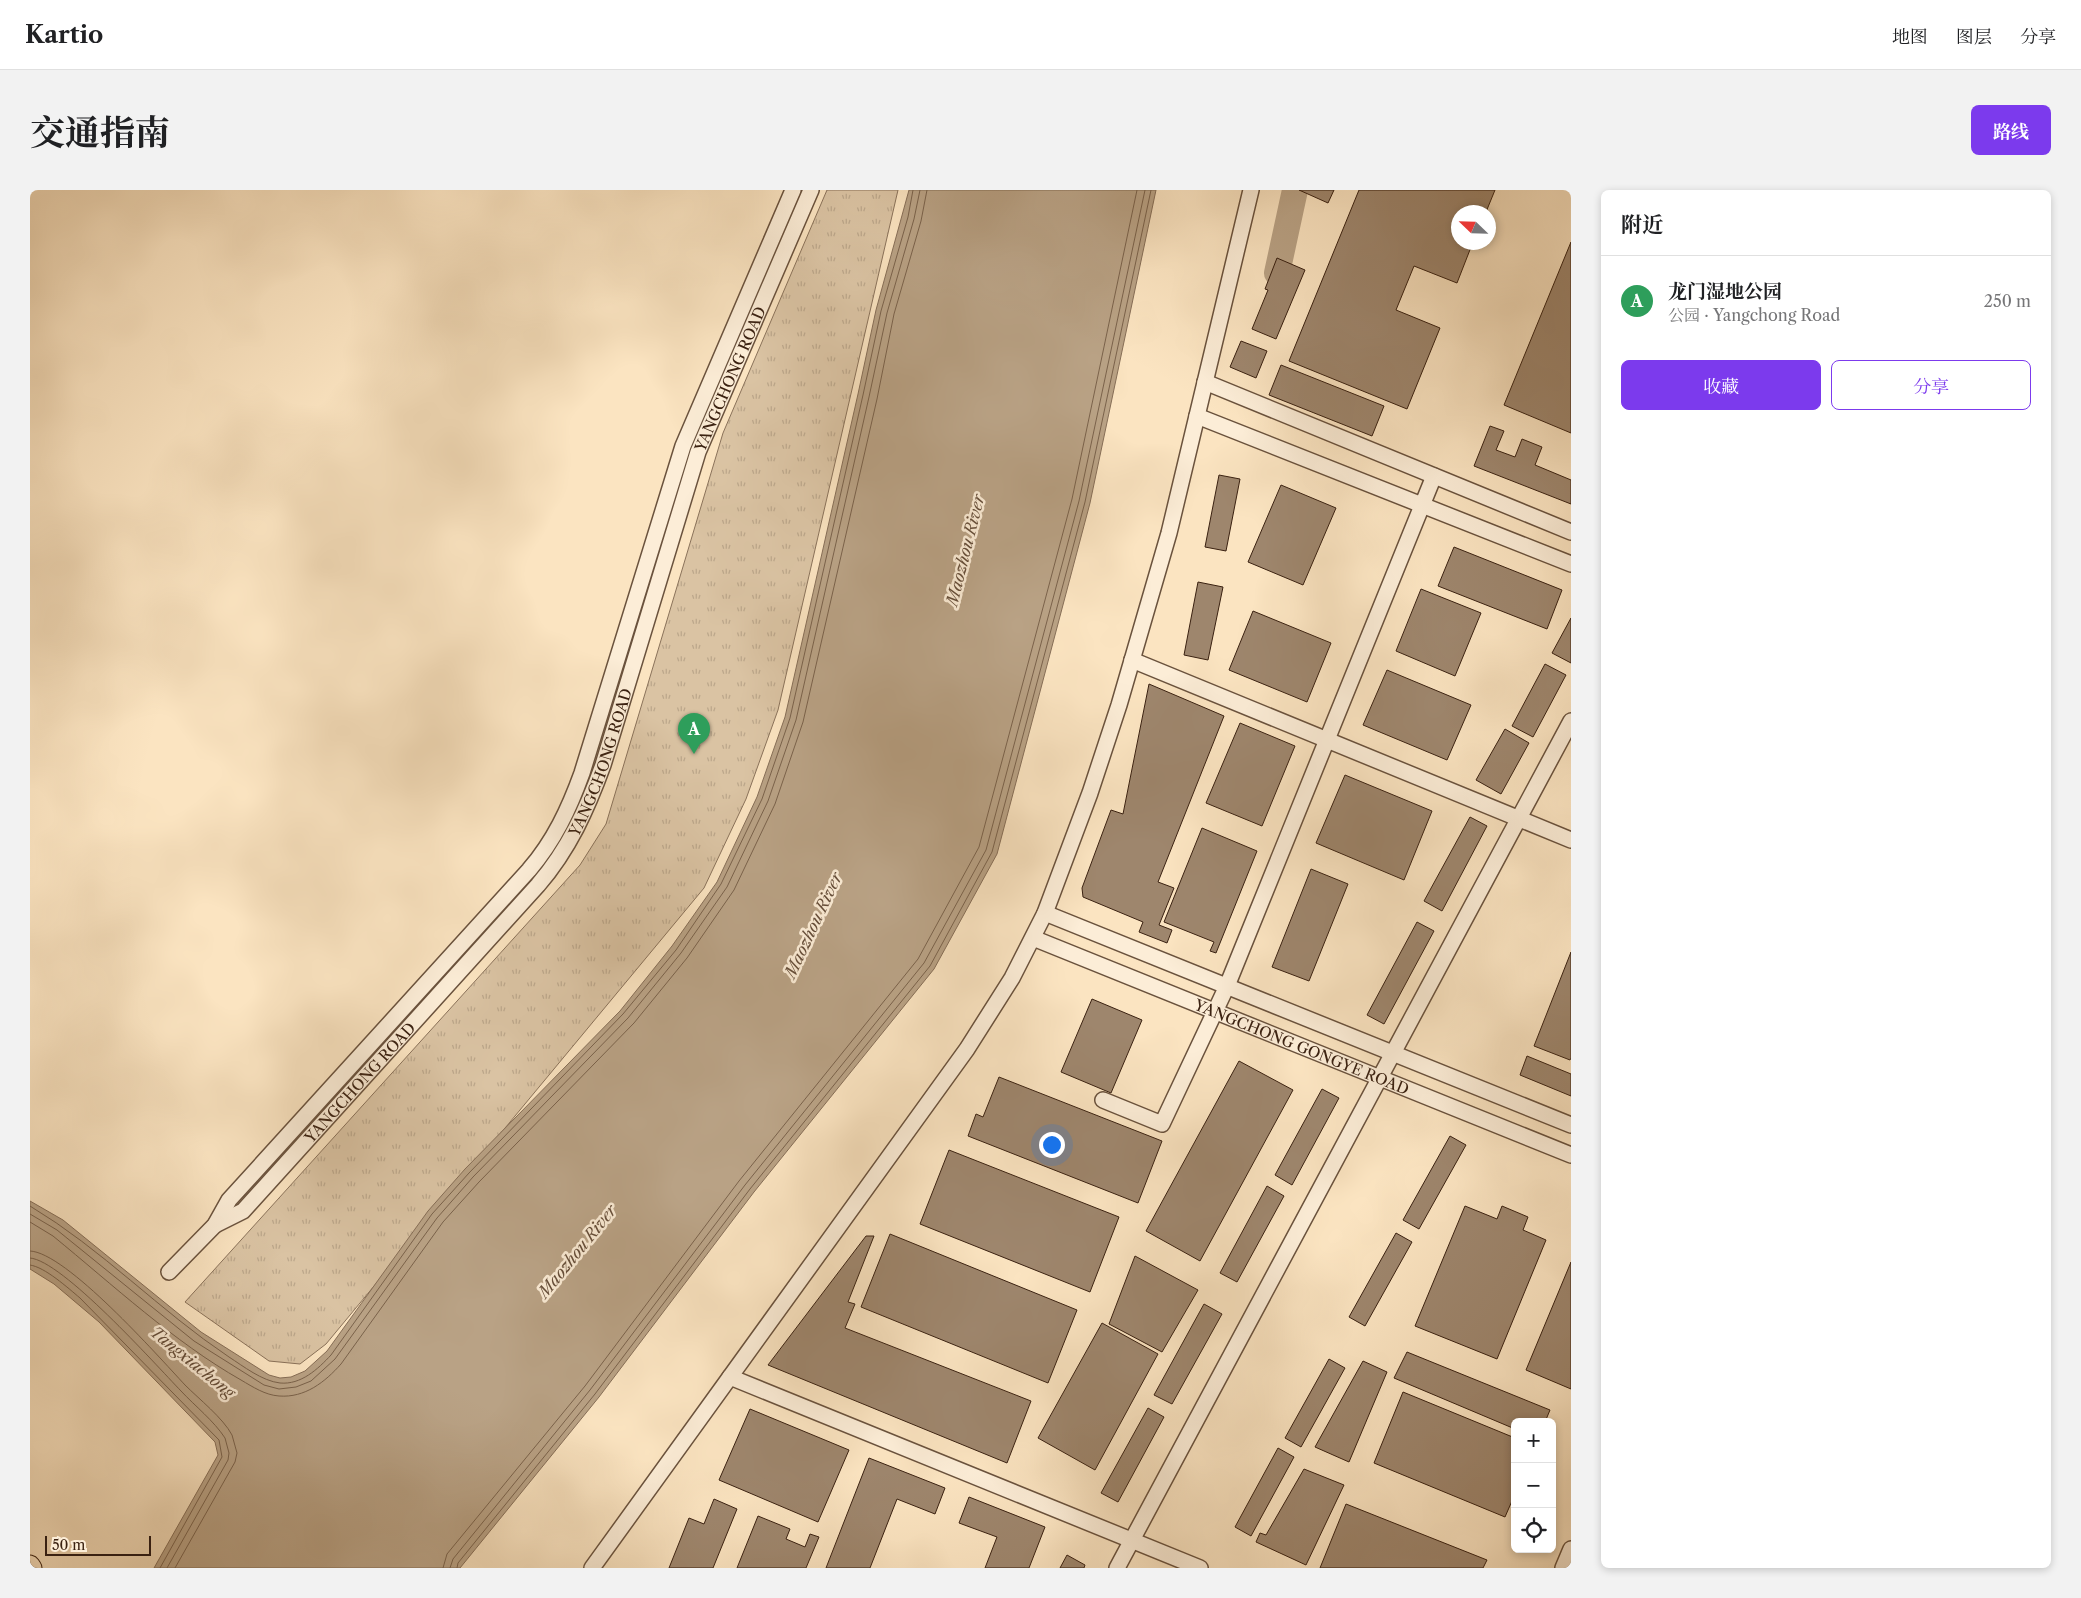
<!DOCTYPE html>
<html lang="zh">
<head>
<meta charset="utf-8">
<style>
  body { margin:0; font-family:"Libre Caslon Text","Noto Serif SC",serif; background:#f2f2f2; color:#202124 }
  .controls { position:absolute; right:15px; bottom:15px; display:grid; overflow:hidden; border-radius:8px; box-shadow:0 2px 8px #0003 }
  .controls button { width:45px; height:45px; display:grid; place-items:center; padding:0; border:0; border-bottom:1px solid #e0e0e0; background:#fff; color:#202124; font:25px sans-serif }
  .compass { position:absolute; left:1421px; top:15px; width:45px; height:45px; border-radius:50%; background:#fff; box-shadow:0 2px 8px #0003; rotate:293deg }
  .scale { position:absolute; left:15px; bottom:12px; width:106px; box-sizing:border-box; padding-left:5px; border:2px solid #3a2111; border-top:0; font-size:14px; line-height:18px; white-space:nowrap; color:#3a2111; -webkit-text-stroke:4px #fcedd7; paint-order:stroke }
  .you { position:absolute; left:1021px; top:954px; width:18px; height:18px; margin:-12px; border:4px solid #fff; border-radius:50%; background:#1a73e8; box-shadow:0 0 0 8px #1a73e833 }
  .badge { display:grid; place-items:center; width:32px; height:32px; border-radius:50%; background:#7c3aed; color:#fff; font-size:16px; font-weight:700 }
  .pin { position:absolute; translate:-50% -41px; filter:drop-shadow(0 1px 2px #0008) }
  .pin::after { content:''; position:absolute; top:26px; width:18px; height:15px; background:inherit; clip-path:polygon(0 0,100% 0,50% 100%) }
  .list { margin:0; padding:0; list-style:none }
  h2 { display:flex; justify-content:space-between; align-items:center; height:65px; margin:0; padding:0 20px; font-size:21px }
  h2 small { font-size:16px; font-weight:400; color:#757577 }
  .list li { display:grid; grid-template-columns:32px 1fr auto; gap:15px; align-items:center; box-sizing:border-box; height:90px; padding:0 20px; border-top:1px solid #e0e0e0 }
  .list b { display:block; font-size:19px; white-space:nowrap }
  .list p { margin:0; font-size:16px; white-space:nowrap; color:#757577 }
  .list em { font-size:16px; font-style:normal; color:#757577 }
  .actions { display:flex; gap:10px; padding:15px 20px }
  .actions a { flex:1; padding:11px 0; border:1px solid #7c3aed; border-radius:8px; text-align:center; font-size:18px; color:#7c3aed }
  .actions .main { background:#7c3aed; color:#fff }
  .icon { flex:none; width:28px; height:28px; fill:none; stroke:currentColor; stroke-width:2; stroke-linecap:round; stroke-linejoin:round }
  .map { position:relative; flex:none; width:1541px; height:1378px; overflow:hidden; border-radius:8px }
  header { display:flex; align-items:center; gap:30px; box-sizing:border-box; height:70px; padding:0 25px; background:#fff; border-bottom:1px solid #e0e0e0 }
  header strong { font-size:24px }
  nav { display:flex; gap:28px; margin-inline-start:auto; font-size:18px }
  .intro { display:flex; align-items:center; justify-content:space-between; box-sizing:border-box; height:120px; padding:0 30px }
  h1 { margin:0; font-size:35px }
  .button { padding:12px 22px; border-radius:8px; background:#7c3aed; color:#fff; font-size:18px; font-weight:700 }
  main { display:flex; gap:30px; padding:0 30px }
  aside { flex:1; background:#fff; border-radius:8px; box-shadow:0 2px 8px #0003 }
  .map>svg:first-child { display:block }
</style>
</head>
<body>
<header>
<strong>Kartio</strong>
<nav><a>地图</a><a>图层</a><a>分享</a></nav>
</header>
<div class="intro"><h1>交通指南</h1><a class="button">路线</a></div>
<main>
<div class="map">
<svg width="1541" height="1378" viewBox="0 0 1541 1378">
  <defs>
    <pattern id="park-tufts" width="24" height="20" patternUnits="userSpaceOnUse" patternTransform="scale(1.25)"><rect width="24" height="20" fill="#dac3a3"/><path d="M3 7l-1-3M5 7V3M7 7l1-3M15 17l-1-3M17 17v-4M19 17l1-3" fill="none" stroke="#bca78b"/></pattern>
  </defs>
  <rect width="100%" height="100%" fill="#fbe4c1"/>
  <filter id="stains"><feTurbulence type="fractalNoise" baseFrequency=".004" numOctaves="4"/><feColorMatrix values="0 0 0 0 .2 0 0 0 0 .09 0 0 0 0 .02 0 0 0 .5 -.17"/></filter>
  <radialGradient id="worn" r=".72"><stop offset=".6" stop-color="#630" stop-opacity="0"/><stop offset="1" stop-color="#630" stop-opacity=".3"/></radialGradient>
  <path fill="url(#park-tufts)" stroke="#8a725a" d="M797,0h71l-120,520 -32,89 -42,89 -378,456 -26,20 -31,-3 -84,-59 395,-437 26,-41 117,-391z"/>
  <path fill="#b9a285" stroke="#866e57" d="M879,0h247l-66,313 -93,351 -63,115 -180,223 -155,205 -139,171h-306l64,-113 -3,-13 -116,-120 -45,-38 -24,-15v-68l33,19 138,112 68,43 11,3 11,-1 14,-6 22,-20 101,-140 37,-42 155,-158 52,-65 45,-64 40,-85 28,-80 73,-323 18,-84z"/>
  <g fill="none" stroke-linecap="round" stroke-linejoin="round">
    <g stroke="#7a624b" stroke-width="1">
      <path d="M0,1016c72,43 130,105 199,151 14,9 33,24 51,26 21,2 38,-14 51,-28l101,-141 37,-41 154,-159 53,-64 45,-66 41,-85 28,-81 73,-323 18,-84 27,-94 5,-27"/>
      <path d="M0,1024l27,16 137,111 70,44 15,4 17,-2 15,-6 24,-22 102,-141 36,-41 155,-159 53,-65 46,-66 41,-86 28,-81 73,-323 18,-84 27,-94 6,-29"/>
      <path d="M0,1032l23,14c60,49 121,106 188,144 12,7 24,15 38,16 26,2 46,-14 62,-32l102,-142 36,-40 155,-159 53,-65 47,-68 41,-86 28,-82 74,-323 17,-85 27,-93 6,-31"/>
      <path d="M0,1061c36,1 128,105 155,134 14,14 38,33 47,50l5,18 -2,9 -60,106"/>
      <path d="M0,1068c32,2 125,106 151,133 14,15 33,30 44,47l4,15 -1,7 -61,108"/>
      <path d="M0,1075c15,2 38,23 50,33l139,142 3,17 -62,111"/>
      <path d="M413,1378l4,-14 138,-168 154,-205 179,-222 61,-112 93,-348 65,-309"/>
      <path d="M420,1378l3,-9 137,-169 155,-205 179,-222 62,-113 93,-349 66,-311"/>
      <path d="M427,1378l1,-5 137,-169 155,-205 180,-223 62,-114 93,-350 66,-312"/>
    </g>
    <path stroke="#b9a285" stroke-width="26" d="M1247,83l18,-83"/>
  </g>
  <g fill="#9e866d" stroke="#3a2111">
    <path d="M1269,0h35l-6,13z"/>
    <path d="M1329,0h136l-9,22h-28v30h15l-16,41 -43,-17 -18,44 44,18 -33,81 -118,-48z"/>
    <path d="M1541,52v191l-67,-28z"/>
    <path d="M1247,68l28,12 -29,69 -24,-10 16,-39 -3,-1z"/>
    <path d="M1211,151l26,10 -11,27 -26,-11z"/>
    <path d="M1251,175l103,41 -12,30 -103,-41z"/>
    <path d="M1460,236l14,5 -8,19 19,7 7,-18 20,8 -7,18 36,15v24l-97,-38z"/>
    <path d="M1189,285l21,4 -14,72 -21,-4z"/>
    <path d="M1251,295l55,23 -33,77 -55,-23z"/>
    <path d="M1424,357l108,43 -15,39 -109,-43z"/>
    <path d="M1168,392l25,5 -15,73 -24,-5z"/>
    <path d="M1391,399l60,24 -26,63 -59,-25z"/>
    <path d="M1223,421l78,32 -24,59 -78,-32z"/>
    <path d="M1541,428v45l-19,-10z"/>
    <path d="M1515,474l21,11 -33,62 -21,-11z"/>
    <path d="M1357,480l84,35 -24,55 -84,-35z"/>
    <path d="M1119,494l75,32 -66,166 16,6 -15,37 13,5 -5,13 -28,-11 4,-10 -60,-25 -1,-9 29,-78 12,4z"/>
    <path d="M1210,533l55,23 -33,80 -56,-23z"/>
    <path d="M1475,539l24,14 -28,51 -25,-14z"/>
    <path d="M1315,585l87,36 -28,69 -88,-37z"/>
    <path d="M1440,627l17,9 -45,85 -18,-10z"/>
    <path d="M1172,638l55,23 -41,102 -6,-2 4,-9 -50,-20z"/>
    <path d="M1281,679l37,15 -39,97 -37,-14z"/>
    <path d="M1387,732l17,9 -50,93 -17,-9z"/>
    <path d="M1541,762v106l-1,2 -36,-14z"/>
    <path d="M1062,809l50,21 -31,73 -50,-21z"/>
    <path d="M1497,866l44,18v22l-51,-21z"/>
    <path d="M1209,871l54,29 -93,171 -54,-30z"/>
    <path d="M969,887l163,64 -24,62 -170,-67 8,-22 7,3z"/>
    <path d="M1292,899l17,9 -47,87 -17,-10z"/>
    <path d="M1420,946l16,9 -47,84 -16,-9z"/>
    <path d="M919,960l170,67 -29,75 -170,-68z"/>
    <path d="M1237,996l17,10 -47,86 -17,-9z"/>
    <path d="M1435,1016l32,13 5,-13 26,11 -5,13 23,10 -49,119 -82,-33z"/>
    <path d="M1366,1043l16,9 -47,84 -16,-9z"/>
    <path d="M860,1044l187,76 -29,73 -187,-76z"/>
    <path d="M836,1046h8l-26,66 7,2 -10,24 186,73 -24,62 -239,-98z"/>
    <path d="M1105,1066l63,34 -36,62 -53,-28z"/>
    <path d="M1541,1072v127l-45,-19z"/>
    <path d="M1174,1114l18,10 -50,90 -18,-9z"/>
    <path d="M1072,1133l56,31 -63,116 -57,-32z"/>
    <path d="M1377,1162l143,58 -5,12h-30v7l-121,-51z"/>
    <path d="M1299,1169l16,9 -44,79 -16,-9z"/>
    <path d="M1333,1171l24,11 -38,90 -34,-15z"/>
    <path d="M1373,1202l112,46v56l-10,23 -131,-54z"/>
    <path d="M1118,1218l16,9 -46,85 -17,-9z"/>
    <path d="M720,1219l99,41 -31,72 -99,-42z"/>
    <path d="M1248,1258l16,9 -43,79 -16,-9z"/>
    <path d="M839,1268l76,30 -10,26 -38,-15 -27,69h-44z"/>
    <path d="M1274,1279l40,16 -38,80 -50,-23 4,-9 6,2z"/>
    <path d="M939,1307l76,30 -16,41h-44l12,-31 -38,-14z"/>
    <path d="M684,1309l23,10 -24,59h-44l20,-50 15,6z"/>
    <path d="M1316,1314l141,56 -4,8h-163z"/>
    <path d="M728,1326l32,13 -4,10 19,8 5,-13 9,3 -13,31h-69z"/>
    <path d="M1037,1365l18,10 -1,3h-24z"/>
  </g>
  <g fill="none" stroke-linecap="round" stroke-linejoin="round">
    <defs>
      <g id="minor">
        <path d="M1175,192l366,150"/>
        <path d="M1167,226l374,148"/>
        <path d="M1102,470l439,180"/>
        <path d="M1015,723l526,212"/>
        <path id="s1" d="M1003,748l538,217"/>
        <path d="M1073,910l59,24 65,-138 207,-510"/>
        <path id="s2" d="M185,1035l28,-14 295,-326c31,-36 49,-76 65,-120l95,-313 113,-262"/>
        <path d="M139,1082l46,-47 14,-25 300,-330c25,-29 40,-61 53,-97l101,-327 110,-256"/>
        <path d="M700,1187l470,191"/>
        <path d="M562,1378l375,-519 45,-71 33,-65 45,-120 29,-88 50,-172 82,-343"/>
        <path d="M1087,1378l454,-847"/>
        <path d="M1533,1378l8,-19"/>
      </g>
      <path id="major" d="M0,1375l2,3"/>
    </defs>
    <use href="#minor" stroke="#6a523d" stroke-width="18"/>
    <use href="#major" stroke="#3a2111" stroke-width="21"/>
    <use href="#minor" stroke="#fcedd7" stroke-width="15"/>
    <use href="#major" stroke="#fbe4c1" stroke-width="19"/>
  </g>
  <g text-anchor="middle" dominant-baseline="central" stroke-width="5" stroke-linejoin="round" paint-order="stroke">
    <g font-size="15" fill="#3a2111" stroke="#fcedd7">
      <text stroke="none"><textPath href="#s2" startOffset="1015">YANGCHONG ROAD</textPath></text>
      <text stroke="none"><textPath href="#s2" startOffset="610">YANGCHONG ROAD</textPath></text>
      <text stroke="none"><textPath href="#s1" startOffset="290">YANGCHONG GONGYE ROAD</textPath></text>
      <text stroke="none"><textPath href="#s2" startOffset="205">YANGCHONG ROAD</textPath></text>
    </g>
    <g font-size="16" font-style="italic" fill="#664e3a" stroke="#fcedd7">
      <text transform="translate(935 360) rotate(-76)">Maozhou River</text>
      <text transform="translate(783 735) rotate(-65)">Maozhou River</text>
      <text transform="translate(547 1061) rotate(-51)">Maozhou River</text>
      <text transform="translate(163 1172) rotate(39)">Tangxiachong</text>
    </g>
  </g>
  <rect width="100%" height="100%" filter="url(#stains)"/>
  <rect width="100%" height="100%" fill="url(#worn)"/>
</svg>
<div class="controls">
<button>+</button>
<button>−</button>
<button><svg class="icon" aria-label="locate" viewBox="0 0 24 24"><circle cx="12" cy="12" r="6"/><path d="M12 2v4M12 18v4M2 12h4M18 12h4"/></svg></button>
</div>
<svg class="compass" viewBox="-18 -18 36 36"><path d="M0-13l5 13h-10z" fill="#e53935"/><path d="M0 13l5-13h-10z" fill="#757577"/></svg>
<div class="scale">50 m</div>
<div class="you"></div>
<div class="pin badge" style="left:664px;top:564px;background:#2e9e5b">A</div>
</div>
<aside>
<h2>附近<small></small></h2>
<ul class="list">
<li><span class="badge" style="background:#2e9e5b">A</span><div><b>龙门湿地公园</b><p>公园 · Yangchong Road</p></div><em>250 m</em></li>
</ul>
<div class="actions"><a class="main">收藏</a><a>分享</a></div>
</aside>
</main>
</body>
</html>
